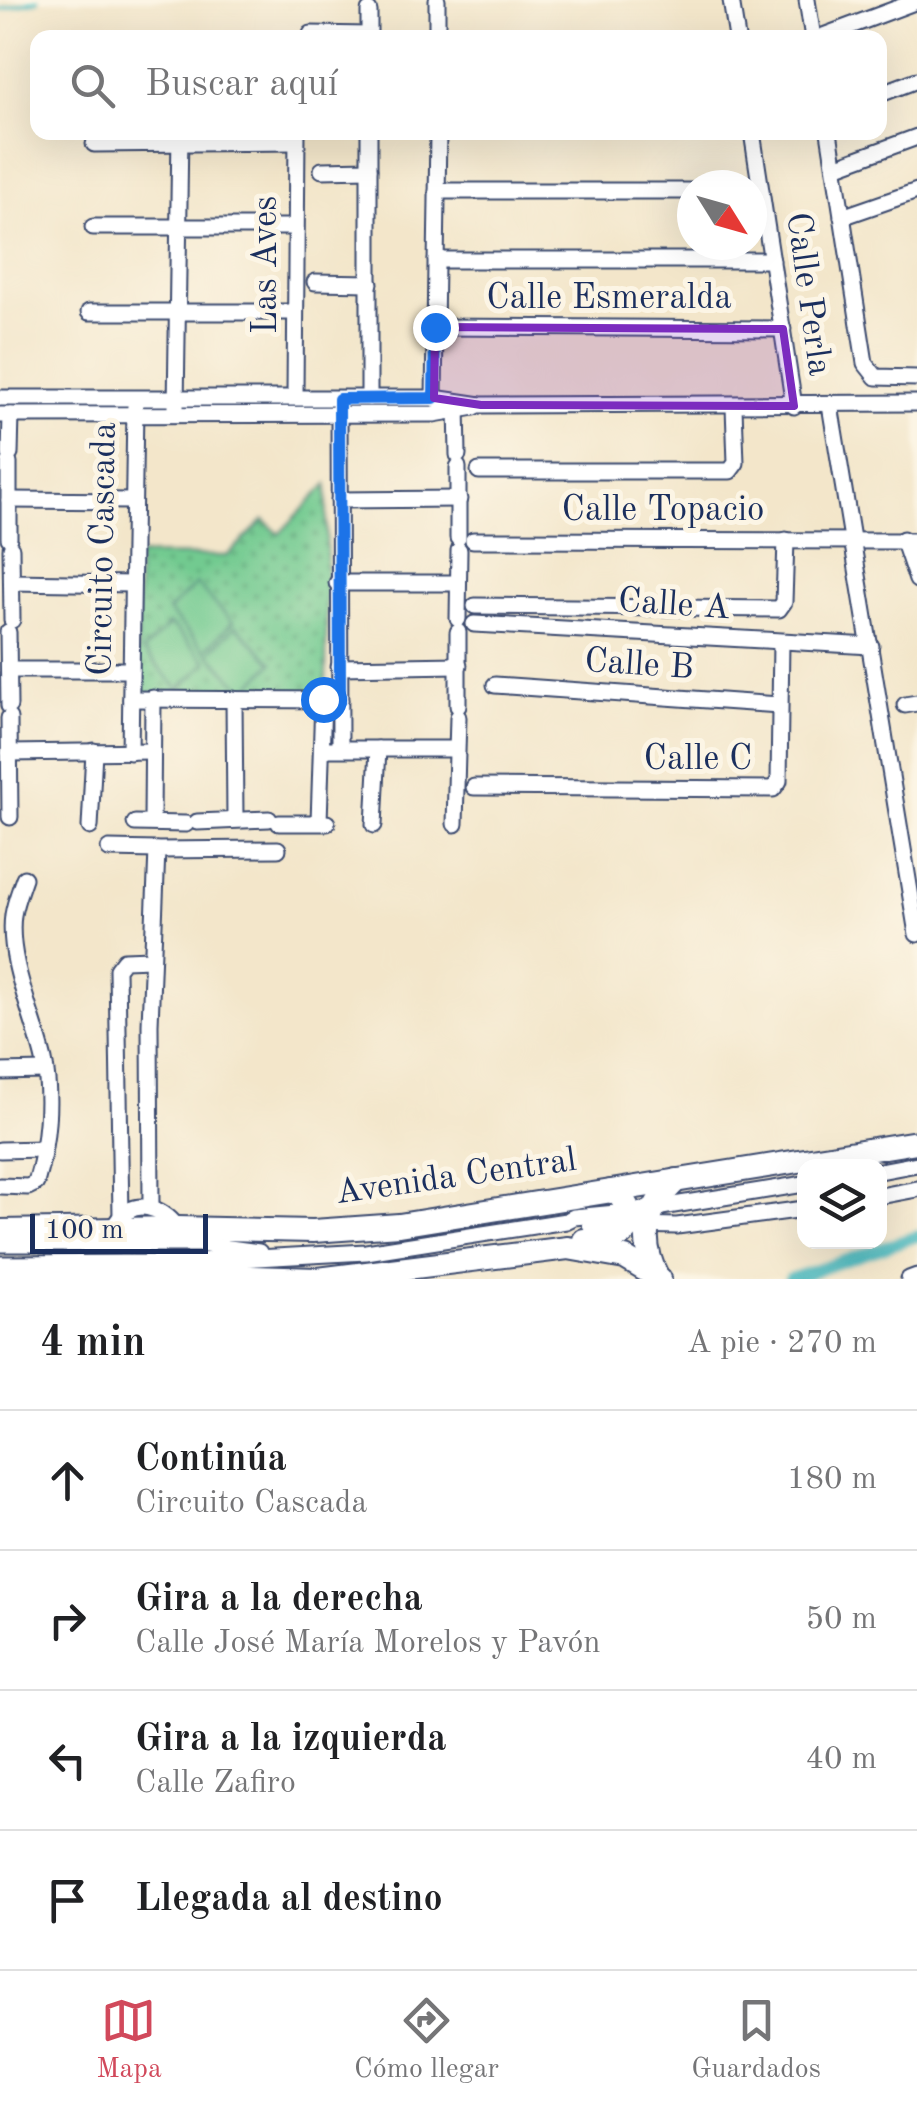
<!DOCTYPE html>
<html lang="es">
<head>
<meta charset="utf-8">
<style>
  body { margin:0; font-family:"Old Standard TT",serif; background:#f6f6f6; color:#202124 }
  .controls { position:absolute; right:30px; bottom:30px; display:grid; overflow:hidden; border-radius:20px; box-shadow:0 10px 40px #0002 }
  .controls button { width:90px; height:90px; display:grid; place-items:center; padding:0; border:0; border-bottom:2px solid #e0e0e0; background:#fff; color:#202124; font:50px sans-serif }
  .compass { position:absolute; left:677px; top:170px; width:90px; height:90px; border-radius:50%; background:#fff; box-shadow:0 10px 40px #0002; rotate:127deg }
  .scale { position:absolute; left:30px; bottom:25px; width:178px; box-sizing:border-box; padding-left:10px; border:5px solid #1b2f5e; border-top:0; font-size:28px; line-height:35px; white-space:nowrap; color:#1b2f5e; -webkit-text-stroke:8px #fcf5e5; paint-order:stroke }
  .stop { position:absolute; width:30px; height:30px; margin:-22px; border:8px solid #1a73e8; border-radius:50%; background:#fff }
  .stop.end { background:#1a73e8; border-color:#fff; box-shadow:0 2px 10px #0008 }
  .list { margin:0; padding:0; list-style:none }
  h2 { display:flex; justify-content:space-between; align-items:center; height:130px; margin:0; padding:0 40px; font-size:42px }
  h2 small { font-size:32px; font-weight:400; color:#757577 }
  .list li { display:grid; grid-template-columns:65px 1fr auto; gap:30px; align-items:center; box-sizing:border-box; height:140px; padding:0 40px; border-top:2px solid #e0e0e0 }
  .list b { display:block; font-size:38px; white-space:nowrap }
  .list p { margin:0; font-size:32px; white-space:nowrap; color:#757577 }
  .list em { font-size:32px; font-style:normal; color:#757577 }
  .icon { flex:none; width:55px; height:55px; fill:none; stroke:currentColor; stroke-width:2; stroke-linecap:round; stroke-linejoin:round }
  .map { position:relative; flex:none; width:917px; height:1279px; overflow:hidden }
  .search { position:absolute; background:#fff; box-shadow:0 10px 40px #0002; left:30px; right:30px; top:30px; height:110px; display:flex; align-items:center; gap:25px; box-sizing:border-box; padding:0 35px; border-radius:20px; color:#757577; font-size:38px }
  .sheet { height:690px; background:#fff }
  nav { display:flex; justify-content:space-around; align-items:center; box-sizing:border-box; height:140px; border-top:2px solid #e0e0e0; background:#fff; font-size:28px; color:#757577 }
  nav a { display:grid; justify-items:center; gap:5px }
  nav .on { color:#d1495b }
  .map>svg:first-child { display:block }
</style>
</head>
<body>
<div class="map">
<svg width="917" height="1279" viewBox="0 0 917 1279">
  <defs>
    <pattern id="grass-dots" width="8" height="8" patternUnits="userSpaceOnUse" patternTransform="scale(2.5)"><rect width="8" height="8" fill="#72ca90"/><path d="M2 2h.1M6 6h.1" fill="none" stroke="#5da479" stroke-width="1.8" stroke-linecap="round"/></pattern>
  </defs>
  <rect width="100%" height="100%" fill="#fcf5e5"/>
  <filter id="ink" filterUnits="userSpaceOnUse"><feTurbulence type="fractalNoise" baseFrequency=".01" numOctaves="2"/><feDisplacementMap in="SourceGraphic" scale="20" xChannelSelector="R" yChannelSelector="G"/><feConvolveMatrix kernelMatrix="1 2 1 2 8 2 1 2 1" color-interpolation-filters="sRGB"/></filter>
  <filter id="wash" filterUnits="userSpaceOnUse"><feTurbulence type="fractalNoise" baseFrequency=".0048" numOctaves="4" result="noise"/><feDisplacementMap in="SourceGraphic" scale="40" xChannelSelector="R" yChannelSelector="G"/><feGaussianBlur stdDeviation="2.25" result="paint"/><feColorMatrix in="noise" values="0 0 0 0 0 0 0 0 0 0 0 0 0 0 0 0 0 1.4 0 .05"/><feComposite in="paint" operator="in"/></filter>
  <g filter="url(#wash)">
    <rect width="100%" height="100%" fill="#f3e6ca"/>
    <path fill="url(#grass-dots)" stroke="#467c77" stroke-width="2.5" d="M327,484l-1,212 -189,-3 1,-138 89,1 37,-36 15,14z"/>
    <g fill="#72ca90" stroke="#467c77" stroke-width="2.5">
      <path d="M196,584l37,38 -28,28 -37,-39z"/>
      <path d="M170,624l37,38 -28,27 -36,-38z"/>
      <path d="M236,626l37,37 -28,28 -37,-38z"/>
    </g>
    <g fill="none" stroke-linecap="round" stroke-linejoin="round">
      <path stroke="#4bbac0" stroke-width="4" d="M0,10l38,-10"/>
      <path stroke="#4bbac0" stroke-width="12" d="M790,1279l127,-43"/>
    </g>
  </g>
  <g filter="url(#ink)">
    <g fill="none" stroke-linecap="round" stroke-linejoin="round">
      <defs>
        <g id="minor">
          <path d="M437,0v38"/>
          <path d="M731,0l6,38"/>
          <path d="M807,0l6,38"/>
          <path d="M311,34l58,1"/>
          <path d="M369,38v-27"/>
          <path d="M818,38l99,-37"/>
          <path d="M880,94l37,-14"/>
          <path d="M752,132l42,274"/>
          <path d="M829,132l36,231 11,14 41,1"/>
          <path d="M94,144l202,-2"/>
          <path d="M835,167l82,-30"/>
          <path d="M322,170l47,-1"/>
          <path d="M437,191h255"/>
          <path d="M842,217l75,-26"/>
          <path d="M93,227h202"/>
          <path d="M436,260h336"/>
          <path d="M315,282l55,1"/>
          <path d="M89,312h206"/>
          <path d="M435,327l348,2"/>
          <path d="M295,397l2,-265"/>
          <path d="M0,398h434l47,7 436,-2"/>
          <path d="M369,398v-266"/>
          <path d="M434,398l4,-266"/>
          <path d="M457,405l1,50"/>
          <path d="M830,405l87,529"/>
          <path d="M339,407l1,341"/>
          <path d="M176,408l4,-276"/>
          <path d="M0,415l434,-1 41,-7"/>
          <path d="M10,454l1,-39"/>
          <path d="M9,463v75"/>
          <path d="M479,471h251l6,-8 -2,-56"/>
          <path d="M9,500l124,1"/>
          <path d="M339,500l120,-1"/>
          <path d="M458,538v-71"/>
          <path d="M903,539l14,41"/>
          <path d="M473,540l444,1"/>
          <path d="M11,548l1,72"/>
          <path d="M12,582l120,2"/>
          <path d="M337,583h121"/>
          <path d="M475,606l304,3 5,-7 2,-62"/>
          <path d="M458,619l1,-69"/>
          <path d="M474,624l397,22"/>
          <path d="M8,632l1,74"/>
          <path d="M339,667l120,-2"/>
          <path d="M9,670h122"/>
          <path d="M495,685l284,20"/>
          <path d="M131,699l209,1"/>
          <path d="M234,699l1,120"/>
          <path d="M905,705l12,-2"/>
          <path d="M458,706v-74"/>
          <path d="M9,718l1,99"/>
          <path d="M322,749h134"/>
          <path d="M130,752l5,-346"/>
          <path d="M9,753l143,-2"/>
          <path d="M474,787l299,2 6,-8 2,-139"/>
          <path d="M152,822l1,-124"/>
          <path d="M197,822l72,-3"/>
          <path d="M319,822l4,-123"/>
          <path d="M135,823l51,1"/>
          <path d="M279,823h48"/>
          <path d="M455,824l3,-107"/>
          <path d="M374,825l4,-76"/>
          <path d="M90,827l4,-76"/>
          <path d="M109,849l48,1"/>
          <path d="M0,1072l45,-1"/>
          <path d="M0,1150l42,-1"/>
          <path d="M880,1171l37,-7"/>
          <path d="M0,1186l28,1 8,-4c11,-38 16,-84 8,-123 -10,-44 -37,-100 -31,-145 2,-13 7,-25 11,-37"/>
          <path d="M880,1196l37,-7"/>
          <path d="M151,1207l-1,-183 7,-174 121,-1"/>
          <path d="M121,1217l-4,-248 7,-9 27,-1"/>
          <path d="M116,1223c18,-26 45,-17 62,5"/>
          <path d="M590,1224l87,2 127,-17"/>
          <path d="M0,1244h199l60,8"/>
          <path d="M0,1264l163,-1 203,-11 200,-31 8,-4 63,-6 167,-27"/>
          <path d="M909,1279l8,-3"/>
        </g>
        <g id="highway">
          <path d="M0,1231l178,-3 135,3 86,-6 518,-83"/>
          <path d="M584,1240c11,0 25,2 34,-3 23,-11 11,-38 -7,-46"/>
          <path d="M0,1278l219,-2 99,3 250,-31 57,10 35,21"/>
          <path d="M658,1278c-20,-39 -13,-69 19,-98"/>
        </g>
      </defs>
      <use href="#minor" stroke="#3b4a6e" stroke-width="19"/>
      <use href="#highway" stroke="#3b4a6e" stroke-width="26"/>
      <use href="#minor" stroke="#fff" stroke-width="15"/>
      <use href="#highway" stroke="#fff" stroke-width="22"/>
    </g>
  </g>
  <g fill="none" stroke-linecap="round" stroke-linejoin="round" filter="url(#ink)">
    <path stroke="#1a73e8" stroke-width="12" d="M323,699l17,1 -1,-301 95,-1 1,-71"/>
  </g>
  <path fill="#7b2cbf" fill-opacity="0.2" stroke="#7b2cbf" stroke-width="8" stroke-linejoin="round" d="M435,327l348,2 11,77 -313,-1 -47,-7z"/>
  <g text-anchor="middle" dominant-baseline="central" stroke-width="10" stroke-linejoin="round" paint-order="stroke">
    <g font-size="35" fill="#1b2f5e" stroke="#fcf5e5">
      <text transform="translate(266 265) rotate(-90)">Las Aves</text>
      <text transform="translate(808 294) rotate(82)">Calle Perla</text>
      <text x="609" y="298">Calle Esmeralda</text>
      <text x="663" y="510">Calle Topacio</text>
      <text transform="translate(103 549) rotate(-89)">Circuito Cascada</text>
      <text transform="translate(674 605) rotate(4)">Calle A</text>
      <text transform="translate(639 665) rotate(4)">Calle B</text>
      <text x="698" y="759">Calle C</text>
      <text transform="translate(456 1177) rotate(-8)">Avenida Central</text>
    </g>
  </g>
</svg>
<div class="controls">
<button><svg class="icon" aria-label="layers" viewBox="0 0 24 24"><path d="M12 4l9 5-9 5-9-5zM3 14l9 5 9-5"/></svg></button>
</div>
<svg class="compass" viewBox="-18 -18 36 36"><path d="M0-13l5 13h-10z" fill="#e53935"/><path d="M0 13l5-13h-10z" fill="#757577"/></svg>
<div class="scale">100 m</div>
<div class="stop" style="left:323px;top:699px"></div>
<div class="stop end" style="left:435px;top:327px"></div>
<div class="search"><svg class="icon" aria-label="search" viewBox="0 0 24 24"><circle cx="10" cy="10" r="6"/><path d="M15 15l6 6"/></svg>Buscar aquí</div>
</div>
<section class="sheet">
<h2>4 min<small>A pie · 270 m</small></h2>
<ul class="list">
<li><svg class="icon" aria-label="ahead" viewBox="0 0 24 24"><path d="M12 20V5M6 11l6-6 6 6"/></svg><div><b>Continúa</b><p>Circuito Cascada</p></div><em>180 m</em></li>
<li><svg class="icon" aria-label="right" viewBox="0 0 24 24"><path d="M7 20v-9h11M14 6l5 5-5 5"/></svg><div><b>Gira a la derecha</b><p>Calle José María Morelos y Pavón</p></div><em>50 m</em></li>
<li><svg class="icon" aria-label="left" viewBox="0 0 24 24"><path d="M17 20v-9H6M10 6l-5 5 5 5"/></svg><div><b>Gira a la izquierda</b><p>Calle Zafiro</p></div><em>40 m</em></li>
<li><svg class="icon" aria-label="arrive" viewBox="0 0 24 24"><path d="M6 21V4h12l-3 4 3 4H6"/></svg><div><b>Llegada al destino</b></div></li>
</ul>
</section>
<nav>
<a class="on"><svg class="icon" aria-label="map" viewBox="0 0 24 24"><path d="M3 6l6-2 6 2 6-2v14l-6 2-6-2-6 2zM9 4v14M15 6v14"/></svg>Mapa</a>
<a><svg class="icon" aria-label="directions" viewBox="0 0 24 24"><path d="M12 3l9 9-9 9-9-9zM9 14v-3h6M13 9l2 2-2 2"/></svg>Cómo llegar</a>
<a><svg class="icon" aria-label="saved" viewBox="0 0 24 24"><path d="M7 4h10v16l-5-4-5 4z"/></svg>Guardados</a>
</nav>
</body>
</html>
